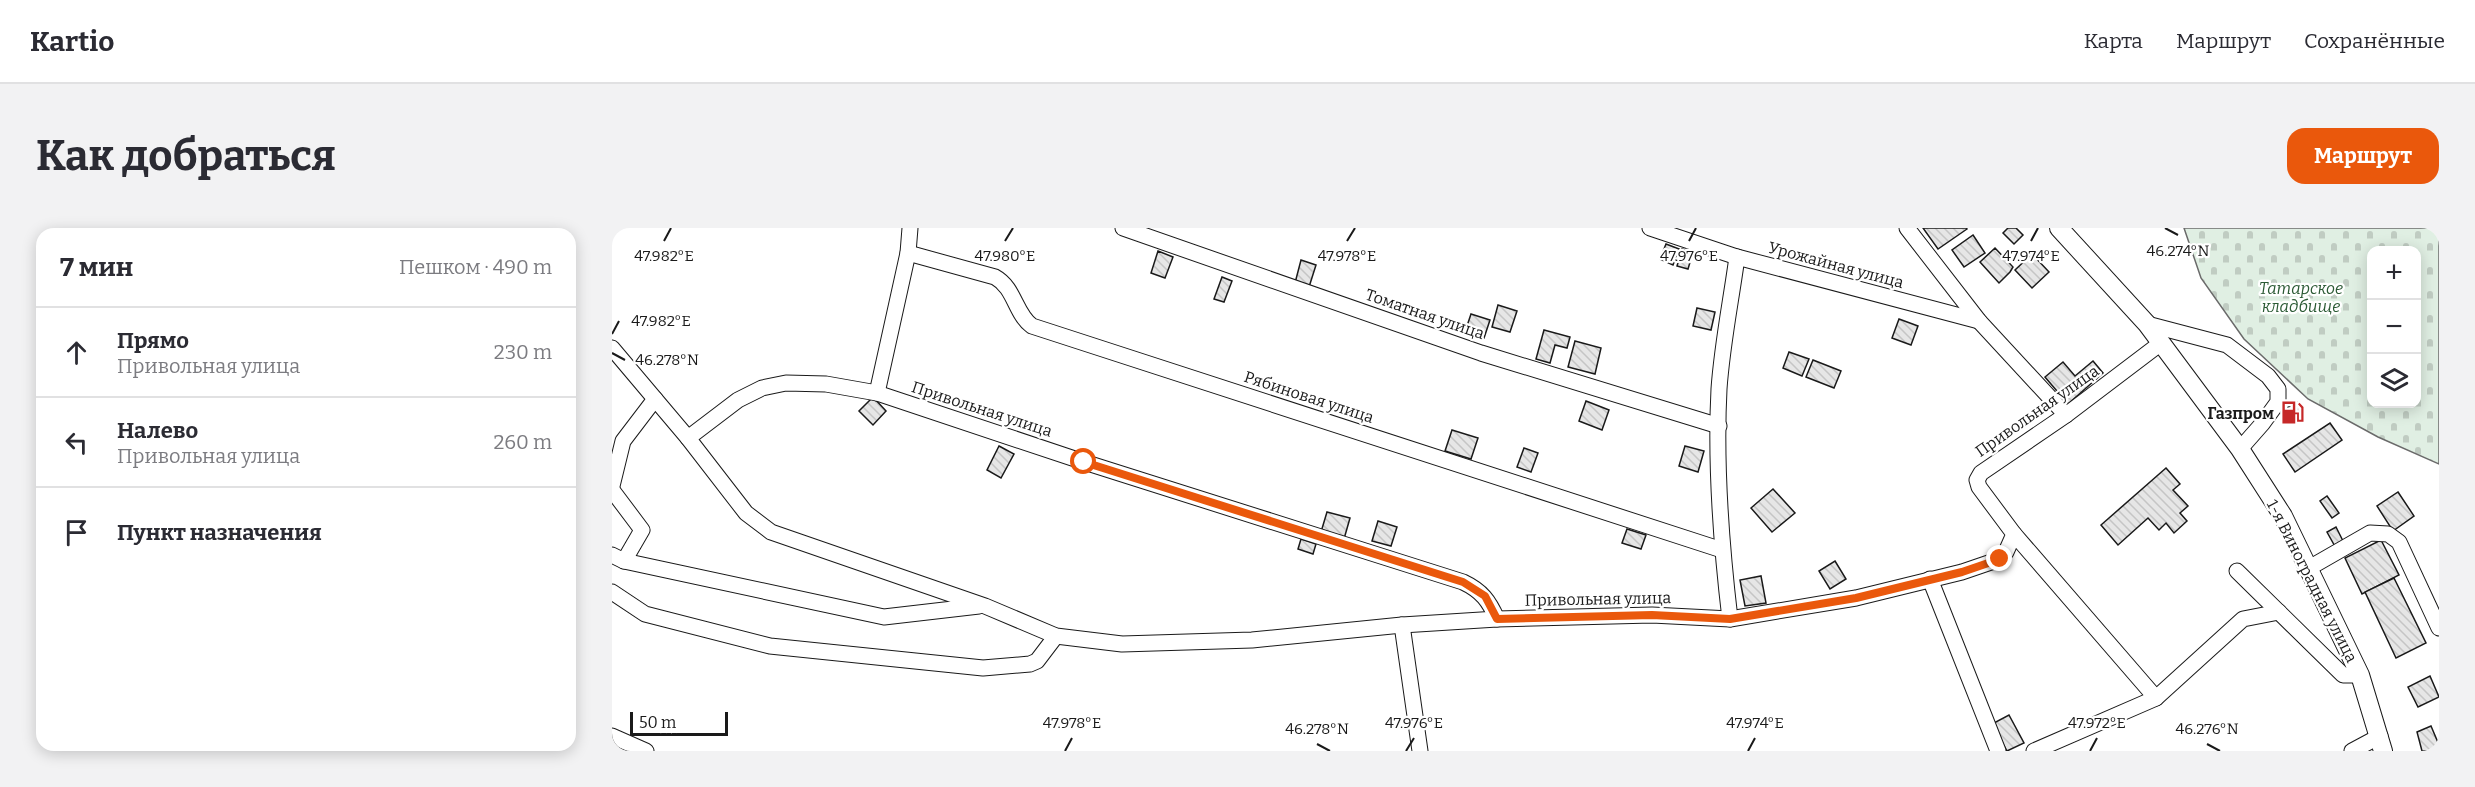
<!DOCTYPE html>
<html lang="ru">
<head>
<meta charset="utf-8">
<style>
  body { margin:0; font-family:Bitter,serif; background:#f2f2f3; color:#2b2b33 }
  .controls { position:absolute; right:18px; top:18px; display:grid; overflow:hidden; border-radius:12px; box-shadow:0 3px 15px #0003 }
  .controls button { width:54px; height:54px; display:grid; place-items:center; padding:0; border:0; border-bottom:2px solid #e1e1e2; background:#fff; color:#2b2b33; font:30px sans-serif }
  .scale { position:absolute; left:18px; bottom:15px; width:98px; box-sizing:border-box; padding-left:6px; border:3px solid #1a1a1a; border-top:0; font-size:16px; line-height:21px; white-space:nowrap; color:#1a1a1a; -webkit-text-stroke:4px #fff; paint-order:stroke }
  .stop { position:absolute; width:18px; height:18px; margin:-14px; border:4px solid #ea580c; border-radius:50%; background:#fff }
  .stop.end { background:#ea580c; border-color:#fff; box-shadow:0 2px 6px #0008 }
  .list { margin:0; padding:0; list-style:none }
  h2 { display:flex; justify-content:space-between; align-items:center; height:78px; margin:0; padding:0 24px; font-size:26px }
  h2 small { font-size:20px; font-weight:400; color:#7c7c81 }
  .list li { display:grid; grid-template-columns:39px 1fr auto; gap:18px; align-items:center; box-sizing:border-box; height:90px; padding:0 24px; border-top:2px solid #e1e1e2 }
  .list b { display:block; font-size:22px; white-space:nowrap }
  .list p { margin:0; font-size:20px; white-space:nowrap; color:#7c7c81 }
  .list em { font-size:20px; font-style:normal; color:#7c7c81 }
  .icon { flex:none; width:33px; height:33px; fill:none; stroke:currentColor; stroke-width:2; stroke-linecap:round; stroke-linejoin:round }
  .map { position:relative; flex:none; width:1827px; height:523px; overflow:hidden; border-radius:18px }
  header { display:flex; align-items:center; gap:36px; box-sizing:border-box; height:84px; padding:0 30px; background:#fff; border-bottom:2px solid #e1e1e2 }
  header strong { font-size:28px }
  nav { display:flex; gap:33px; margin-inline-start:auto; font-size:21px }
  .intro { display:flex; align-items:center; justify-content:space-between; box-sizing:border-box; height:144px; padding:0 36px }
  h1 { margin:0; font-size:42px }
  .button { padding:15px 27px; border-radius:18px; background:#ea580c; color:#fff; font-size:21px; font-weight:700 }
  main { display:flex; gap:36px; padding:0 36px }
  aside { flex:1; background:#fff; border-radius:18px; box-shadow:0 3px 15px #0003 }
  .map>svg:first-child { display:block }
</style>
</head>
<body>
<header>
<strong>Kartio</strong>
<nav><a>Карта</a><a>Маршрут</a><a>Сохранённые</a></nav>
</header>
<div class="intro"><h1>Как добраться</h1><a class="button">Маршрут</a></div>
<main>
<aside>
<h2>7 мин<small>Пешком · 490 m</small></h2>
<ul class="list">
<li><svg class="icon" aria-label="ahead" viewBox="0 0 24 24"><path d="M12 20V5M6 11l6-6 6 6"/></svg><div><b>Прямо</b><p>Привольная улица</p></div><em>230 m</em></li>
<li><svg class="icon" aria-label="left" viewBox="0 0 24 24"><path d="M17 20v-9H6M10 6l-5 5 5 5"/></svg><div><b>Налево</b><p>Привольная улица</p></div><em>260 m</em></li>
<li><svg class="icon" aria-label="arrive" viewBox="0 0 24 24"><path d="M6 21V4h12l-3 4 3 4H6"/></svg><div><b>Пункт назначения</b></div></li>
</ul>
</aside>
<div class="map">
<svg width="1827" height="523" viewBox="0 0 1827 523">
  <defs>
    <pattern id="cemetery-stones" width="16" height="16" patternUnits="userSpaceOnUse" patternTransform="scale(1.5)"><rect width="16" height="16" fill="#e0efe3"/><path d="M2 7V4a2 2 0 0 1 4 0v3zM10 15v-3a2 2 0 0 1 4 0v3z" fill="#c0ccc2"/></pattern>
    <pattern id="building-back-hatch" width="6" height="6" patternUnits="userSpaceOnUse" patternTransform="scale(1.5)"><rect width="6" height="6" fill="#e6e6e6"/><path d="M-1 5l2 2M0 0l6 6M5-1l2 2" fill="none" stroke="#c5c5c5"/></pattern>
  </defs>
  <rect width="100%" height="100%" fill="#fff"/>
  <path fill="url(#cemetery-stones)" stroke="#6a6a6a" stroke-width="1.5" fill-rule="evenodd" d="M1572,0h255v236l-61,-27 -70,-38 -64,-60 -43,-61zM1760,22h44v154h-44z"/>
  <g fill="url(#building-back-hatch)" stroke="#1a1a1a" stroke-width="1.5">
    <path d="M1311,0h43l1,1 -29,20z"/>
    <path d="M1396,0h8l7,7 -9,9 -11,-11z"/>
    <path d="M1361,7l12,18 -21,14 -12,-17z"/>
    <path d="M1054,16l13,5 -6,16 -13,-6z"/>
    <path d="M1383,20l18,19 -3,5 -11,11 -19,-21z"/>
    <path d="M1070,21l11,3 -5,17 -11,-3z"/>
    <path d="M546,23l15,6 -8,21 -14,-5z"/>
    <path d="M1420,26l17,18 -17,16 -17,-18z"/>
    <path d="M689,32l15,5 -7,22 -14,-4z"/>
    <path d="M610,49l10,4 -8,21 -10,-3z"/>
    <path d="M886,77l19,6 -7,21 -18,-5z"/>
    <path d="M1085,80l18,4 -4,18 -18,-4z"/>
    <path d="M859,86l19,6 -6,18 -19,-6z"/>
    <path d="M1287,91l19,7 -7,19 -19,-7z"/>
    <path d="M932,102l26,7 -3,11 -12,-3 -5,18 -14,-4z"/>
    <path d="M963,113l26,7 -6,26 -27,-7z"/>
    <path d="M1177,124l20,7 -7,17 -19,-8z"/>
    <path d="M1201,132l28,11 -7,17 -28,-11z"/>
    <path d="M1481,133l10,12 -35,31 -23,-27 18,-15 12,14z"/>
    <path d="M261,169l13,14 -13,14 -14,-14z"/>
    <path d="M974,173l23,9 -7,20 -23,-9z"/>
    <path d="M1685,174l7,11 -16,11 -8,-12z"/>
    <path d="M1718,195l12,17 -47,32 -12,-18z"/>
    <path d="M840,202l26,8 -7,21 -26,-8z"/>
    <path d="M387,218l15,8 -13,24 -14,-8z"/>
    <path d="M1073,218l19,5 -6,21 -19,-6z"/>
    <path d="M912,220l14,5 -7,19 -14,-5z"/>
    <path d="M1554,240l14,16 -7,6 15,16 -8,7 7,8 -13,12 -8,-10 -7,7 -11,-12 -30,27 -17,-20z"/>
    <path d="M1161,261l22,24 -23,19 -21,-24z"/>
    <path d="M1786,264l16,24 -21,15 -16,-25z"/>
    <path d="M1715,268l12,17 -7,5 -12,-17z"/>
    <path d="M715,284l23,6 -6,21 -23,-7z"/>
    <path d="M766,293l19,6 -6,19 -19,-5z"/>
    <path d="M1724,299l9,18 -8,5 -10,-18z"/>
    <path d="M1015,301l19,6 -5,14 -19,-6z"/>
    <path d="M689,311l15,5 -3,10 -15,-5z"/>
    <path d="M1769,312l18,35 -37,19 -17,-36z"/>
    <path d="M1223,333l11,18 -16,10 -11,-18z"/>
    <path d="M1149,348l5,27 -21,3 -5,-26z"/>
    <path d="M1782,350l32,65 -30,15 -31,-66z"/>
    <path d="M1818,448l9,21 -21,10 -10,-20z"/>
    <path d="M1397,487l15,28 -17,8 -15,-27z"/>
    <path d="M1819,498l8,19v6h-17l-5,-19z"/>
  </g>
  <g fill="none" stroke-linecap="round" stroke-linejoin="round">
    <defs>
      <g id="minor">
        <path d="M511,0l358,125 238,73"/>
        <path d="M1038,0l87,29 242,64"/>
        <path d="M1295,0l72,93 87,94"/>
        <path d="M296,25l87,24c20,11 20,37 37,49l690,224"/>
        <path d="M1535,96l80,21 41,31 10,13v13l-16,22 -22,25"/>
        <path d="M0,120l76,90 58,75 25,19 214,74 71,30 66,8 130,-4 150,-15 95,-6"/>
        <path d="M265,165l31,-140 2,-25"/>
        <path d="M76,210l50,-38 24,-12 24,-5 40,1 51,9 207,69 379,120c19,9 26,19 34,37l155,-4 78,4 126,-21 106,-26 38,-13 6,-7 8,-18 -35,-47 -2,-7 4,-7 85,-58 95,-72"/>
        <path d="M0,258l11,-45 32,-42"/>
        <path d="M0,262l30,40 -18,31"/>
        <path d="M1402,306l142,164"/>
        <path d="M0,327l12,6 260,56 95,-11"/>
        <path d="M1697,340l61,-35 18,1 11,8 40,86"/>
        <path d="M1625,343l106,104h17"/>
        <path d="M1318,351l68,172"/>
        <path d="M0,364l33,22 125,32 213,22 47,-4 7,-3 19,-25"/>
        <path d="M1118,391c-9,-76 -15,-153 -11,-230 3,-44 12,-88 18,-132"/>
        <path d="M790,397l18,126"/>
        <path d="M0,508l34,15"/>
        <path d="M1422,523l122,-53 87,-79 36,-7"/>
        <path d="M1740,523l28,-15"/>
      </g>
      <path id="major" d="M1447,0l88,96 93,125 43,67 77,159 23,76"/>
    </defs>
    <use href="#minor" stroke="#1a1a1a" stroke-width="17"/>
    <use href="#major" stroke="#1a1a1a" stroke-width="20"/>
    <use href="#minor" stroke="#fff" stroke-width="15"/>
    <use href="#major" stroke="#fff" stroke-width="18"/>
  </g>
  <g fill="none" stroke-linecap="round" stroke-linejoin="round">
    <path stroke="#ea580c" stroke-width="8" d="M472,234l379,120 22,14 12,23 155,-4 78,4 126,-21 106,-26 38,-13"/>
  </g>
  <path fill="none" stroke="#1a1a1a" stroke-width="2" d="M1553,0l13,7M52,13l7,-13M393,13l8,-13M735,13l8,-13M1077,13l7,-13M1419,13l7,-13M0,106l7,-13M0,125l13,7M705,516l13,7M1595,516l13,7M453,523l7,-13M794,523l8,-13M1136,523l7,-13M1478,523l7,-13"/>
  <defs>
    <symbol id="fuel-bare" viewBox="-9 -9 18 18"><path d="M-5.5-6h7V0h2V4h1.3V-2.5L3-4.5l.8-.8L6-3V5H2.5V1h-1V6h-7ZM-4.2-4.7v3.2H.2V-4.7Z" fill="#c62828" stroke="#fff" stroke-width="2.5" paint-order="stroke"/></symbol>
  </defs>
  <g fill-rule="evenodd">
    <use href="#fuel-bare" x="1664" y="168" width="33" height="33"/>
  </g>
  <g text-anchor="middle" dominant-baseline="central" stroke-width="4.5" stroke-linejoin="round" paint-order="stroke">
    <g font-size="16" fill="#1a1a1a" stroke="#fff">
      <text transform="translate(1224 37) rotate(15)">Урожайная улица</text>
      <text transform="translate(813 86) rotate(19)">Томатная улица</text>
      <text transform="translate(697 169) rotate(18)">Рябиновая улица</text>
      <text transform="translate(370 181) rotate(18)">Привольная улица</text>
      <text transform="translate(1425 183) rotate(-35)">Привольная улица</text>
      <text transform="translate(1700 353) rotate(63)">1-я Виноградная улица</text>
      <text transform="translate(986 371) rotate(-1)">Привольная улица</text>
    </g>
    <g font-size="16" font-style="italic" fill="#2b5a34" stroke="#fff">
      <text x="1689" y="60">Татарское<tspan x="1689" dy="18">кладбище</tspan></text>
    </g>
    <g font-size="16" font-weight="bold" fill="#1a1a1a" stroke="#fff" text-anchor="end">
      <text x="1662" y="185">Газпром</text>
    </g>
  </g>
  <g font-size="15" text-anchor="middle" fill="#1a1a1a" stroke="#fff" stroke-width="4.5" stroke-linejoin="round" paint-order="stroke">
    <text x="1566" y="28">46.274°N</text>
    <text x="52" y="33">47.982°E</text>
    <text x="393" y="33">47.980°E</text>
    <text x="735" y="33">47.978°E</text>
    <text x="1077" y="33">47.976°E</text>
    <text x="1419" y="33">47.974°E</text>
    <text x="49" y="98">47.982°E</text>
    <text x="55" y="137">46.278°N</text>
    <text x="460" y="500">47.978°E</text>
    <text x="802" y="500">47.976°E</text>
    <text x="1143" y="500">47.974°E</text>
    <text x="1485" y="500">47.972°E</text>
    <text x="705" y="506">46.278°N</text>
    <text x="1595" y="506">46.276°N</text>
  </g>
</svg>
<div class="controls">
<button>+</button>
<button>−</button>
<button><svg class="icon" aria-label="layers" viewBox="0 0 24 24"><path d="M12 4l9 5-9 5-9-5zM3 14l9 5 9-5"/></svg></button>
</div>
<div class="scale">50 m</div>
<div class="stop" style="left:472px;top:234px"></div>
<div class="stop end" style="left:1388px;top:331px"></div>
</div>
</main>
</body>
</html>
